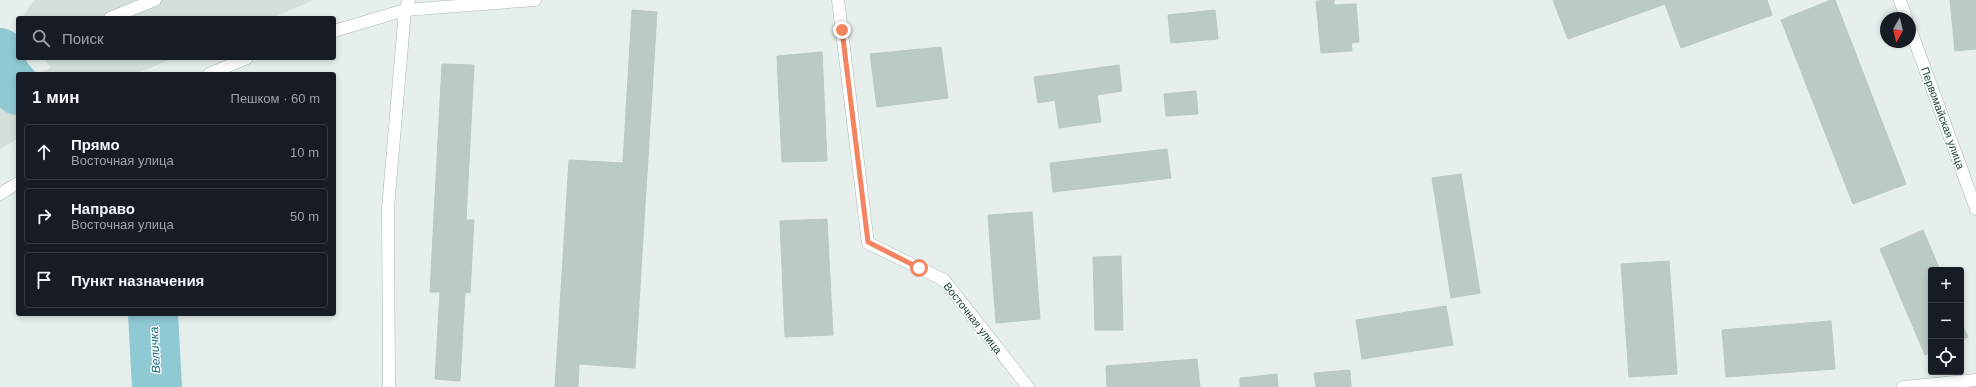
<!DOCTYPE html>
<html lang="ru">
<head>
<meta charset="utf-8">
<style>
  body { margin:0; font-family:Arial,sans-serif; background:#20242c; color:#f1f3f6 }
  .controls { position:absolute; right:12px; bottom:12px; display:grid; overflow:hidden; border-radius:4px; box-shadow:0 2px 6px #0003 }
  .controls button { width:36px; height:36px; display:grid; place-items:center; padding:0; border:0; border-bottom:1px solid #363941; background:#171b24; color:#f1f3f6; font:20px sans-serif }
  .compass { position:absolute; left:1880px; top:12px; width:36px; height:36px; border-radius:50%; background:#171b24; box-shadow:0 2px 6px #0003; rotate:188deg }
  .stop { position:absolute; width:12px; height:12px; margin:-9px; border:3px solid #f4845f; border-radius:50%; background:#fff }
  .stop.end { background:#f4845f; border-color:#fff; box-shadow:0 1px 4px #0008 }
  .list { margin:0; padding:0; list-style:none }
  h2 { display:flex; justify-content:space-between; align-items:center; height:52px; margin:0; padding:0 16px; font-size:17px }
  h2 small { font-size:13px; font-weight:400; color:#9ea1a6 }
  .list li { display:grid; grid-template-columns:26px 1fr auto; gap:12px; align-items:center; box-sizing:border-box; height:56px; margin:0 8px 8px; padding:0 8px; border:1px solid #363941; border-radius:4px }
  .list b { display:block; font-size:15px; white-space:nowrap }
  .list p { margin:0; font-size:13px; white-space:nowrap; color:#9ea1a6 }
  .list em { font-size:13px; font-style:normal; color:#9ea1a6 }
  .icon { flex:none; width:22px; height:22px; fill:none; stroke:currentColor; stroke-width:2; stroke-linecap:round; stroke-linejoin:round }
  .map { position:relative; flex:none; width:1976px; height:387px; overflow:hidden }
  .search { position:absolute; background:#171b24; box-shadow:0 2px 6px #0003; left:16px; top:16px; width:320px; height:44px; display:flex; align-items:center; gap:10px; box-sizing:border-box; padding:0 14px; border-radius:4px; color:#9ea1a6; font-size:15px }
  .panel { position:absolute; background:#171b24; box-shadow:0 2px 6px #0003; left:16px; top:72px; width:320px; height:244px; border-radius:4px }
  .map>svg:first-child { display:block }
</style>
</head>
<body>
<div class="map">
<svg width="1976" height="387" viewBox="0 0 1976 387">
  <rect width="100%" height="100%" fill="#e6efeb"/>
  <g fill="#d4dfda">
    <path d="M34,0h280l-43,18h-245l-2,-4z"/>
    <path d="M45,58h129l-38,16h-98l12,-6z"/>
    <path d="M18,84v55l-18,10v-57z"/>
  </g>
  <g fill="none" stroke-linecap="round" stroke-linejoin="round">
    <g stroke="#8ec9d4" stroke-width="50">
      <path d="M0,53l3,20 15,17"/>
      <path d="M153,314l4,73"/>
    </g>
  </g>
  <g fill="#bbcac4" stroke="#b8c9c2">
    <path d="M1334,0v5l22,-1 3,38 -8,1 1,8 -31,2 -5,-52z"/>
    <path d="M1553,0h214l5,15 -91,33 -16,-44 -97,35z"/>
    <path d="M1831,0h4l71,184 -53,20 -72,-184z"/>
    <path d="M1950,0h26v49l-21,2z"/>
    <path d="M632,10l25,2 -22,356 -56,-4 -1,23h-23l14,-227 54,3z"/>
    <path d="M1215,10l3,29 -47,4 -3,-28z"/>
    <path d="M941,47l7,51 -71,9 -7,-53z"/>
    <path d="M822,52l5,109 -45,1 -5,-106z"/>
    <path d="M442,64l32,1 -8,155h8l-4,73 -5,-1 -5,89 -25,-2 5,-87h-10z"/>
    <path d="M1119,65l3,26 -25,4 4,27 -42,6 -4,-28 -17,3 -4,-26z"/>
    <path d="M1196,91l2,23 -32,2 -2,-22z"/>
    <path d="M1167,149l4,29 -118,14 -3,-29z"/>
    <path d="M1461,174l19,119 -29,5 -19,-120z"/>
    <path d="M1032,212l8,107 -44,4 -8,-108z"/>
    <path d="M827,219l6,116 -48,2 -5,-116z"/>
    <path d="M1923,230l17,40h-9v82l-6,3 -45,-106z"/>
    <path d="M1121,256l2,74h-28l-2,-73z"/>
    <path d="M1669,261l8,113 -48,3 -8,-113z"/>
    <path d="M1446,306l7,39 -91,14 -6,-39z"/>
    <path d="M1831,321l4,48 -109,8 -4,-47z"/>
    <path d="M1961,321l7,16 -7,3z"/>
    <path d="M1197,359l3,28h-93l-1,-21z"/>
    <path d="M1350,370l1,17h-35l-2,-14z"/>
    <path d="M1277,374l1,13h-38v-9z"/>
  </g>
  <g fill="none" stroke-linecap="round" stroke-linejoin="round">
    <defs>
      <path id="service" d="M110,18l45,-18"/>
      <g id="minor">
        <path d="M838,0l30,243 76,37 84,107"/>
        <path d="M1900,0l6,18"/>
        <path d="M1910,28l66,181"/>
        <path d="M389,387l-1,-179 17,-198 4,-10"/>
        <path d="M1903,387l73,-7"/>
      </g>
      <g id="tertiary">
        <path d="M334,31l71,-21 130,-10"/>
        <path d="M209,74l38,-16"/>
        <path d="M0,194l18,-11"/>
      </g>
    </defs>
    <use href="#service" stroke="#a8b8b2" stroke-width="13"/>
    <use href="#minor" stroke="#a8b8b2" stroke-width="13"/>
    <use href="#tertiary" stroke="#a8b8b2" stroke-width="13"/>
    <use href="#service" stroke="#fff" stroke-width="12"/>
    <use href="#minor" stroke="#fff" stroke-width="12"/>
    <use href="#tertiary" stroke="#fff" stroke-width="12"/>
  </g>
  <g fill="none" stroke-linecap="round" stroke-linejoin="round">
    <path stroke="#f4845f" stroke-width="5" d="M842,30l26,212 51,26"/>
  </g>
  <g text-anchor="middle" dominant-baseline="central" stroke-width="3" stroke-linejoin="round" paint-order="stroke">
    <g font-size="11" fill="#24423a" stroke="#f7fbf9">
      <text transform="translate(1943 118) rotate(70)">Первомайская улица</text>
      <text transform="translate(973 318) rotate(52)">Восточная улица</text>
    </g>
    <g font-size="12" font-style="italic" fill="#1c6f80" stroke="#f7fbf9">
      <text transform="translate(155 350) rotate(-93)">Величка</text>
    </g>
  </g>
</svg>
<div class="controls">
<button>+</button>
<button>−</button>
<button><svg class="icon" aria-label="locate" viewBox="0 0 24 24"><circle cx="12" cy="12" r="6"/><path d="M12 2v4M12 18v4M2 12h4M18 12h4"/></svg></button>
</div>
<svg class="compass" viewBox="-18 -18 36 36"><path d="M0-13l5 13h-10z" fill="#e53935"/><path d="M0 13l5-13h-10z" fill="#9ea1a6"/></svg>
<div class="stop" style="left:919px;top:268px"></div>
<div class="stop end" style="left:842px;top:30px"></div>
<div class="search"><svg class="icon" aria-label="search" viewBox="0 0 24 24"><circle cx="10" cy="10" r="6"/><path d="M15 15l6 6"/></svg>Поиск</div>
<section class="panel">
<h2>1 мин<small>Пешком · 60 m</small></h2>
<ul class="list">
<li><svg class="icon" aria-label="ahead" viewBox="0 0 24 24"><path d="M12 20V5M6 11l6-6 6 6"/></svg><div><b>Прямо</b><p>Восточная улица</p></div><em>10 m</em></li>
<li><svg class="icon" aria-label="right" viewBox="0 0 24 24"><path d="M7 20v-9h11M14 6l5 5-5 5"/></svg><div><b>Направо</b><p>Восточная улица</p></div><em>50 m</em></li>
<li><svg class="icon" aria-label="arrive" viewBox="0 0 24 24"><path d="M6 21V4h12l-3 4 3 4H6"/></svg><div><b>Пункт назначения</b></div></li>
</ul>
</section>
</div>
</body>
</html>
